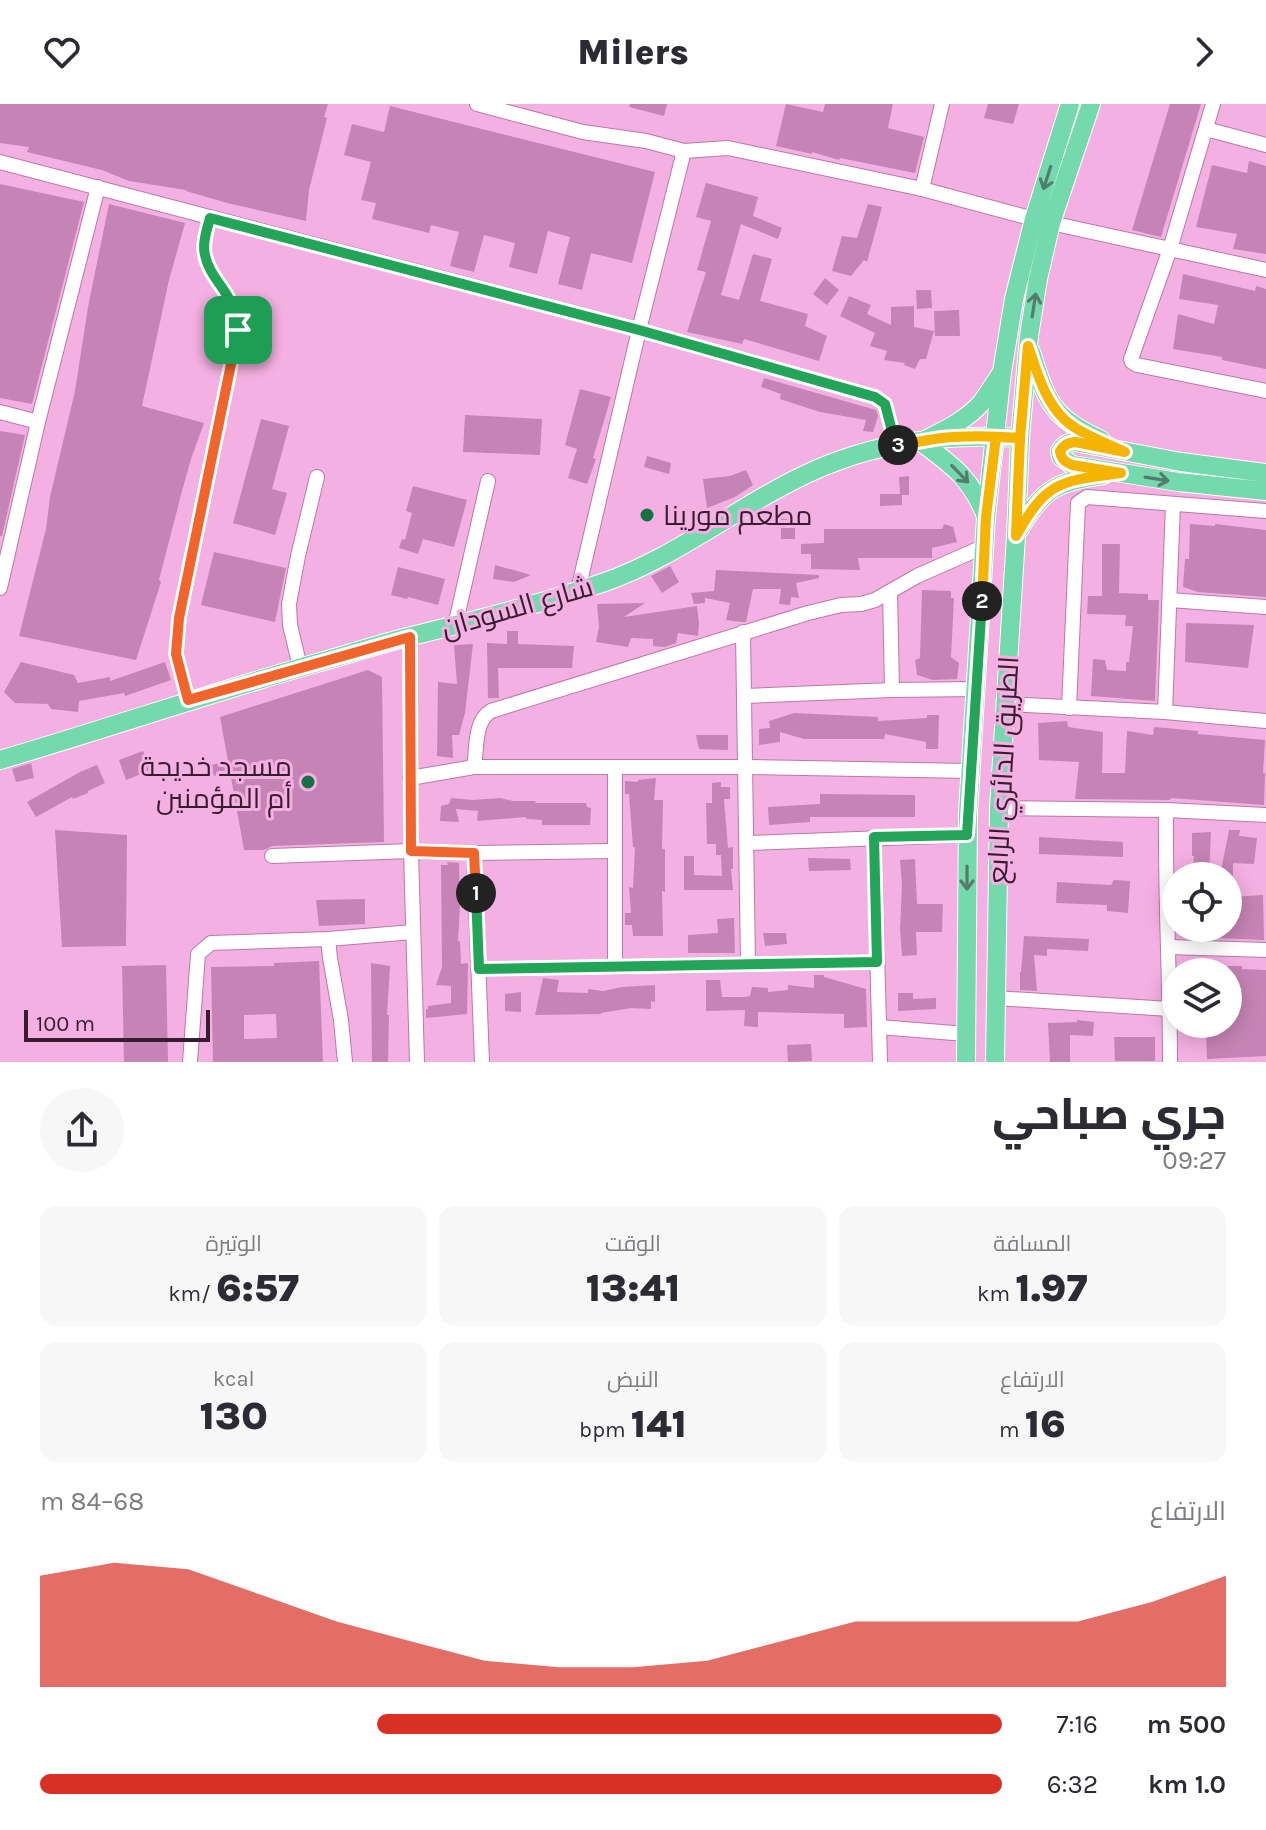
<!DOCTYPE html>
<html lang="ar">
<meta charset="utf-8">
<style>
:root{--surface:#fff;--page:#f7f7f7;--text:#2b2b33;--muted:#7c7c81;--accent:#d93025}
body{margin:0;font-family:Karla,Cairo,sans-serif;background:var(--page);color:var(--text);direction:rtl;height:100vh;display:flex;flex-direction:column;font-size:30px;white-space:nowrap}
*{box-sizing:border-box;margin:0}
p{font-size:26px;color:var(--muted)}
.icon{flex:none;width:44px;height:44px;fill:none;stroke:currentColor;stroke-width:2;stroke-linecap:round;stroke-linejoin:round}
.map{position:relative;height:958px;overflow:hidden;direction:ltr}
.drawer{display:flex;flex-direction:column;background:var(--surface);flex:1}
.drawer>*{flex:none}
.buttons{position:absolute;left:1162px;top:758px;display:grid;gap:16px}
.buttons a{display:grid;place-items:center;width:80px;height:80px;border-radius:50%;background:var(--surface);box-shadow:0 4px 20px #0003;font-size:40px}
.scale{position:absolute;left:24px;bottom:20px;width:186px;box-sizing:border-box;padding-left:8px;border:4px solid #361d30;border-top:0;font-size:22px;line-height:28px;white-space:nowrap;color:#361d30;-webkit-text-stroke:6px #f4b0e2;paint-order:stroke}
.pin{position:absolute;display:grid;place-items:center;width:68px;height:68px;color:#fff;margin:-34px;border-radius:16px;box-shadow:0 4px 12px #0006}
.km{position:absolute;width:40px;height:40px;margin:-20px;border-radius:50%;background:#222;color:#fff;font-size:22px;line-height:40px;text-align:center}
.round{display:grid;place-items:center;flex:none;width:84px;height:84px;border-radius:42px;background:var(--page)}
.head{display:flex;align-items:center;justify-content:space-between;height:136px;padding:0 40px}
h1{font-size:44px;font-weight:800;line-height:60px}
.figures{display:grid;grid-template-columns:repeat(3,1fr);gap:12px;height:136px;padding:8px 40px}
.figures div{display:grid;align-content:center;border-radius:16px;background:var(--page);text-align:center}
.figures b{font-size:40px;font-weight:800}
.figures small{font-size:22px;font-weight:400}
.figures p{font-size:22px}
.chart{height:224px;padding:16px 40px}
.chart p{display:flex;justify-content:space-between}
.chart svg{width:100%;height:144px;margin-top:8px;fill:var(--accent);opacity:.7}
ul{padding:0 40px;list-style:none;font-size:26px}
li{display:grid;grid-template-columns:128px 96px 1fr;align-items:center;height:60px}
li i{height:20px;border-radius:10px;background:var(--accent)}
header{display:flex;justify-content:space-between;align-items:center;height:104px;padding:0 40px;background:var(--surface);font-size:36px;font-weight:800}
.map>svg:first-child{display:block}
</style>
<header><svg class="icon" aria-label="forward" viewBox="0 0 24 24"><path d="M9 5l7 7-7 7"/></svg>Milers<svg class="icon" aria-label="heart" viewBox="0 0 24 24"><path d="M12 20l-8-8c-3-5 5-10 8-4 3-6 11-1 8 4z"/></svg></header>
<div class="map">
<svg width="1266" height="958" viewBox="0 0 1266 958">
<rect width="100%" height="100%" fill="#f4b0e2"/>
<g fill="#c584b5" fill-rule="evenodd">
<polygon points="0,0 328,0 324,13 327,14 309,86 306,117 227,99 186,87 186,86 129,77 102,66 27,48 29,43 0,39"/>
<polygon points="630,0 667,0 664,12 629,3"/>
<polygon points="786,0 823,8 825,0 893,0 888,24 924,33 915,69 840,54 839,56 812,48 812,50 776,42"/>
<polygon points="988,0 1019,0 1013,20 984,14"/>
<polygon points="1170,0 1201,0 1161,133 1132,126"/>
<polygon points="390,2 655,68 632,159 591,149 582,186 558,180 570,133 548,127 537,170 509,163 515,139 484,131 474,168 450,162 459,128 431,121 429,129 372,115 376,99 361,96 371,58 344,51 352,20 384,28"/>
<polygon points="1249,57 1266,62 1266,150 1233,145 1237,130 1196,123 1212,61 1247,69"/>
<polygon points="706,79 758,93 753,112 782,124 778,135 741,120 721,191 739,196 753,150 772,155 760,197 808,210 805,222 827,232 819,257 744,235 742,240 687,228 706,168 697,166 711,117 696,113"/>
<polygon points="0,80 84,98 32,300 0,294"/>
<polygon points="109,100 185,119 169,176 142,302 204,319 191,355 182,387 159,476 161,478 136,556 19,532 46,425 50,393 75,287 88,203"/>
<polygon points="868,100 882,103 867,158 864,156 851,172 832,167 842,132 857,134"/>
<polygon points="1183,170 1255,187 1256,182 1266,185 1266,265 1222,256 1222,253 1173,245 1178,210 1214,220 1218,201 1179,195"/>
<polygon points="825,174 839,186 827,201 813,190"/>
<polygon points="916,186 931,186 932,204 917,205"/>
<polygon points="849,192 871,201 867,210 891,221 891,203 914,202 914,223 934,227 926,255 920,255 915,265 904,261 905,259 884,256 887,247 870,242 875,229 840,212"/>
<polygon points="959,206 960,232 935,232 934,207"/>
<polygon points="764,274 876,306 878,312 873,328 863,327 866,316 820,308 780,295 781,290 761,283"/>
<polygon points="580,285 611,293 593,354 596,355 587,380 568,374 577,345 565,341"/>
<polygon points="465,311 542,315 540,351 463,348"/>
<polygon points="261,315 289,322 272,385 287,389 275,431 233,419"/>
<polygon points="0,327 25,331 2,432 0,432"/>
<polygon points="647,352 671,359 669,370 644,363"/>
<polygon points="746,366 753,381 735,393 707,404 703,375 730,372"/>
<polygon points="909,372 909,391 902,391 902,401 880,402 880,390 900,390 899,373"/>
<polygon points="413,382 467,396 454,443 423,435 418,450 399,444 402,435 405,436 412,409 406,407"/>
<rect x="781" y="415" width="14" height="20"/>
<polygon points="944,420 953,423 957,438 932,444 932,454 858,454 860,466 811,465 811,450 801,450 801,440 824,439 824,425 942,425"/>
<polygon points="1190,420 1215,422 1215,420 1266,426 1266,493 1198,488 1183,483 1185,455 1189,455"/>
<polygon points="1102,440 1120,440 1119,489 1148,490 1148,496 1159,496 1155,597 1091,592 1093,555 1105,556 1107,566 1126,567 1126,558 1129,558 1133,522 1125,522 1126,511 1087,510 1088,492 1102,492"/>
<polygon points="214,448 286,464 275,518 201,501"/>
<polygon points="495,461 531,471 514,478 493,475"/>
<polygon points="670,462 679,478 662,489 651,472"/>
<polygon points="398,463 445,475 438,501 408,493 407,495 391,491"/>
<polygon points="716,466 819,471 819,474 796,479 799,494 791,493 790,501 779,500 781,485 753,485 746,518 741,518 726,516 730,499 705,494 705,499 694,500 691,489 714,487"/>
<polygon points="922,486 951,487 951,494 954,494 951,553 959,559 957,575 933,576 917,571 915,556 920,554"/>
<polygon points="645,499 624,513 697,502 699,519 698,532 678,529 676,539 665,543 653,542 653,535 631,534 628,543 596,538 599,523 597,500"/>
<polygon points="1186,519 1254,521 1248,564 1185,558"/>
<polygon points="507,527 518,527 518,540 574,542 572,564 498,564 499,594 488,594 487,539 507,540"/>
<polygon points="473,540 465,609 459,631 452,631 453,654 437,652 438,578 457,580 454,541"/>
<polygon points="21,558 74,571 78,579 110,573 110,577 165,558 171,576 125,592 124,589 79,597 78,608 51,605 48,600 15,599 4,588"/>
<polygon points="368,566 382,573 384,738 272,742 264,746 244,746 230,668 214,672 211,661 228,657 220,613"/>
<polygon points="794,609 878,613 878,617 927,614 927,611 939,611 938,645 926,645 926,638 885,630 884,635 804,635 780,628 780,638 759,641 759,625 770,624 769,617"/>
<polygon points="1067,617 1068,623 1103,628 1102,669 1125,669 1127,627 1153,631 1154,623 1177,625 1198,627 1198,630 1265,636 1263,669 1265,669 1264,701 1171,694 1170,696 1075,695 1079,658 1039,656 1038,619"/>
<polygon points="696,631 728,631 728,646 699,645"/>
<polygon points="143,647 151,666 126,676 119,656"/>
<polygon points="31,659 34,674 16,678 12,665"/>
<polygon points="97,661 105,679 88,687 88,689 73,695 72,693 36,713 27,698 80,668"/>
<polygon points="656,674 654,696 663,696 662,745 665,745 665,788 662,787 663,832 633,832 632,821 625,821 625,809 631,809 629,783 633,784 635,743 633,743 629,690 625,690 625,677 638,678 638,676"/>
<polygon points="721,678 721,683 730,683 730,695 724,695 728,744 733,743 733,765 731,765 733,786 684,786 684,752 694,752 694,771 722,772 721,751 716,751 716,740 707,740 706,699 712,699 712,679"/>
<polygon points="820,690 915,691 915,713 810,713 810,718 769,721 768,703 820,700"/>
<polygon points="451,694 473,696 500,694 514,697 536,697 535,699 586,699 587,703 591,704 590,721 542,721 542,716 527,715 525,713 477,717 478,707 456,705 459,718 440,717 441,702 449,700"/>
<polygon points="55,726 127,731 126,842 62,843"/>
<polygon points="1229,726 1240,726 1239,732 1257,734 1254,760 1233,759 1233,772 1220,772"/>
<polygon points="1211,728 1209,772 1192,772 1194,752 1192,752 1192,729"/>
<polygon points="1039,733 1123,738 1123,753 1039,750"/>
<polygon points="808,754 850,755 851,766 809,767"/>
<polygon points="915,755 917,800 943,800 942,828 916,828 917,851 902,852 900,825 902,781 900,756"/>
<polygon points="447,758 459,759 460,801 458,837 460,837 461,860 468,859 467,910 426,914 426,905 428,905 428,902 451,899 451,882 436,881 442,863 441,761 448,761"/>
<polygon points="1114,776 1130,777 1128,809 1107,807 1107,801 1056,799 1057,778 1111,781"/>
<polygon points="1263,791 1264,836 1193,833 1194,824 1229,824 1233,793"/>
<polygon points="365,795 365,820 319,822 316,796"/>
<polygon points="734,814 735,849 688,849 688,831 718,829 717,815"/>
<polygon points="763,829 786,829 787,840 765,842"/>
<polygon points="1024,832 1089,835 1088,847 1047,845 1047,852 1034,851 1037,887 1020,886 1020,868 1021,868"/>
<path d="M319,857l4,101h-110l-2,-95 63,-1v-3zM276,910l1,24 -33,1v-24z"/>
<polygon points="371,859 390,862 387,911 389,911 388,958 372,958"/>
<polygon points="166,861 168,958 124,958 122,862"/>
<polygon points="1228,862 1242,862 1242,865 1266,866 1266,952 1207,955 1206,931 1194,932 1194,920 1228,920"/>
<polygon points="814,871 824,871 824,873 866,885 867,923 844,924 844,910 758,908 758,923 744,922 745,906 706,907 706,876 720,876 722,893 745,893 750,892 752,883 768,884 768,888 788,886 788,881 814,884"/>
<polygon points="543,874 559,876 557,888 588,889 588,885 603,887 622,883 655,881 655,898 651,897 651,905 631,904 601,909 601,910 535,911"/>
<polygon points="521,888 521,908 505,907 505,890"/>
<polygon points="898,889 913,889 913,895 936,894 936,905 898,907"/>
<polygon points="1077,916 1094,918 1093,932 1070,931 1070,958 1050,958 1048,919 1077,918"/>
<polygon points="1114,933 1155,933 1155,957 1115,957"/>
<polygon points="811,940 812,957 788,958 787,941"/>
</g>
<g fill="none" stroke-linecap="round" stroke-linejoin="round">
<defs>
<g id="minor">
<polyline points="477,0 583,28 646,37 684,47 728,44 922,85 1034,115"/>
<polyline points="1213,0 1170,145 1131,255 1132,258 1137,261 1266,287"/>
<polyline points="1206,25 1266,41"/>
<polyline points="0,58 639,226 875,293 885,300 896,342"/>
<polyline points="922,85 942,0"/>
<polyline points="1051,119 1266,166"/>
<polyline points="0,308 38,318"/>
<polyline points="0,484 38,318 98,83"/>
<polyline points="578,486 639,226 684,47"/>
<polyline points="890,488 892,586"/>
<polyline points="1170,496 1266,503"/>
<polyline points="455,522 488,377"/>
<polyline points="743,528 748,860"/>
<polyline points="410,533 411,747 417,958"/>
<polyline points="300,563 290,521 289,500 298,452 317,373"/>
<polyline points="745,592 892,586 976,585"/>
<path d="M188,596l-12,-46 3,-36 59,-288c-1,-11 -3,-21 -9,-31 -7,-15 -21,-27 -24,-44 -3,-13 2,-25 5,-37"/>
<polyline points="1006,600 1165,608 1266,617"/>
<polyline points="1069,604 1078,399 1087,393 1266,407"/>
<polyline points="1165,608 1173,400"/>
<path d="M474,663c3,-18 0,-46 17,-56l317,-98 33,-8 20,-1 14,-4 42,-24 68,-30"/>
<polyline points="615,664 615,861"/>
<polyline points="410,674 474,663 746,663 971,667"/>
<polyline points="999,704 1166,706 1266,711"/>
<path d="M1166,706c-1,84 4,168 4,252"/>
<polyline points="874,733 880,958"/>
<polyline points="747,739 967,731"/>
<polyline points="474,749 482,958"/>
<polyline points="272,752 411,747 474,749 614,747"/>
<polyline points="328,835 330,854 341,916 345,958"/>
<polyline points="1169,843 1266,846"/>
<polyline points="479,865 877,858"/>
<polyline points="995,894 1170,905"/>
<polyline points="879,923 966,930"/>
<polyline points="190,958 198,850 211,839 328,835 413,828"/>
</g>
<g id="major">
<path d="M1031,248c16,51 21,65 70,88"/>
<path d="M1266,369l-85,-11 -106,-20c-8,1 -11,3 -15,9l1,6 11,8 106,17 88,9"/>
<path d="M986,412c-16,-39 -33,-50 -65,-74 22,-11 45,-21 61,-40 6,-8 12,-18 18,-27"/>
<path d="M1019,426c23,-41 39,-49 84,-55"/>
<path d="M0,656c105,-31 208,-66 313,-96 33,-9 66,-20 99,-28 65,-16 129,-32 193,-54 46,-16 86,-42 128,-67 32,-20 66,-40 102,-53 58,-22 123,-28 185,-24"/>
<polyline points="966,958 968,709 986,413 1002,268 1014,195 1034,115 1070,0"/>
<polyline points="995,958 999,704 1016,432 1020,334 1029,232 1038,175 1051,119 1091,0"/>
</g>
</defs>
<use href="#minor" stroke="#b979a9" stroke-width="16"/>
<use href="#major" stroke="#fff" stroke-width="20"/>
<use href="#minor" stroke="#fff" stroke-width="14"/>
<use href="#major" stroke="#74d9ac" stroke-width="18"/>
</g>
<defs><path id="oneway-shaft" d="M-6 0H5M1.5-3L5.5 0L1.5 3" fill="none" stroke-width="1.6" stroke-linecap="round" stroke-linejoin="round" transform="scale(2)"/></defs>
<g stroke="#557b6e">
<use href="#oneway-shaft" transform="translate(1047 74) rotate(108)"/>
<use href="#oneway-shaft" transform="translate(1034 201) rotate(-81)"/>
<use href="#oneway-shaft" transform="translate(960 370) rotate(46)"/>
<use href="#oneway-shaft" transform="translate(1157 375) rotate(9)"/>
<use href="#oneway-shaft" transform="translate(967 774) rotate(90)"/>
</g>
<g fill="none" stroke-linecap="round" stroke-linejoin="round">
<defs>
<polyline id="split-1" points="238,226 179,514 176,550 188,596 410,533 411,747 474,749 476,789"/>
<polyline id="split-2" points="476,789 479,865 877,858 874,733 967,731 982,497"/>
<path id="split-3" d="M898,341c15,-2 29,-5 44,-7 26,-3 52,-2 78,0l8,-92c9,25 16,54 36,73 16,15 41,23 61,33l-50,-10c-8,1 -11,3 -15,9 1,8 5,11 12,14l49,8c-60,8 -74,7 -105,63l4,-98 -24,-1 -10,80 -4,84"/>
<path id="split-4" d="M238,226c-2,-11 -4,-21 -9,-31 -7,-14 -21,-27 -24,-44 -3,-12 2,-25 5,-37l429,112 236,67 10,7 11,42 2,-1"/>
</defs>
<use href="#split-1" stroke="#fff" stroke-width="16"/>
<use href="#split-2" stroke="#fff" stroke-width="16"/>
<use href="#split-3" stroke="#fff" stroke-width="16"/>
<use href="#split-4" stroke="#fff" stroke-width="16"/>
<use href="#split-1" stroke="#f0652b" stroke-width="10"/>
<use href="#split-2" stroke="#22a559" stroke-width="10"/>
<use href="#split-3" stroke="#f5b400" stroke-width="10"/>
<use href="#split-4" stroke="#22a559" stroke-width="10"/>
</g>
<g fill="#157044" stroke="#f4b0e2" stroke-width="3">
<circle cx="647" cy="411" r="8"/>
<circle cx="308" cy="678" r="8"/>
</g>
<g text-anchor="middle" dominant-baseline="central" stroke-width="6" stroke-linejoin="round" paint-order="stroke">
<g font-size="28" fill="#361d30" stroke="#f4b0e2" text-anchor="start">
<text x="663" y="411">مطعم مورينا</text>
<text x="292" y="662" text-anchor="end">مسجد خديجة<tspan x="292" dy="32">أم المؤمنين</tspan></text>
</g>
<g font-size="28" fill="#361d30" stroke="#f4b0e2">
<text transform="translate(517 503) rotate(-16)">شارع السودان</text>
<text transform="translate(1003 666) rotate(-87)">الطريق الدائري الرابع</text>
</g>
</g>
</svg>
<div class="buttons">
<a><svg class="icon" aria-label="locate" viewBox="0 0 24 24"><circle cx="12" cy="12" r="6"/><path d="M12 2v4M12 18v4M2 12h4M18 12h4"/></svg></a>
<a><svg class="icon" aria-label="layers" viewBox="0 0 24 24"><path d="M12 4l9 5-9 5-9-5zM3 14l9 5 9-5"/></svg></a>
</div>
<div class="scale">100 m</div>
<div class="pin" style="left:238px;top:226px;background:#1e9e55"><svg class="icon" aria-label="arrive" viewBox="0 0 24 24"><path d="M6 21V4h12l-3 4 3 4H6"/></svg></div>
<b class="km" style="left:476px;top:789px">1</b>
<b class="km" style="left:982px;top:497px">2</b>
<b class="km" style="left:898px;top:341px">3</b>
</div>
<section class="drawer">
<div class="head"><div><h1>جري صباحي</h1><p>09:27</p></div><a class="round"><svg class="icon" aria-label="share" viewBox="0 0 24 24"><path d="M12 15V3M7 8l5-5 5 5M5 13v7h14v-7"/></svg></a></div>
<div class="figures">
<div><p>المسافة</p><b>1.97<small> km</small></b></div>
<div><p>الوقت</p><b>13:41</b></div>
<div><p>الوتيرة</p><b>6:57<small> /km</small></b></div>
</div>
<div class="figures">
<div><p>الارتفاع</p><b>16<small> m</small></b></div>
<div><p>النبض</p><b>141<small> bpm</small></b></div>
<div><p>kcal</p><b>130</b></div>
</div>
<div class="chart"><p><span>الارتفاع</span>68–84 m</p>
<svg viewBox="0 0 160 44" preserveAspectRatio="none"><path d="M0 44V10L10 6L20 8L30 16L40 24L50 30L60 36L70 38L80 38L90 36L100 30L110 24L120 24L130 24L140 24L150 18L160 10V44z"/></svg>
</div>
<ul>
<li><b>500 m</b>7:16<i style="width:65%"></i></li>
<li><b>1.0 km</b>6:32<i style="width:100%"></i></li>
</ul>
</section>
